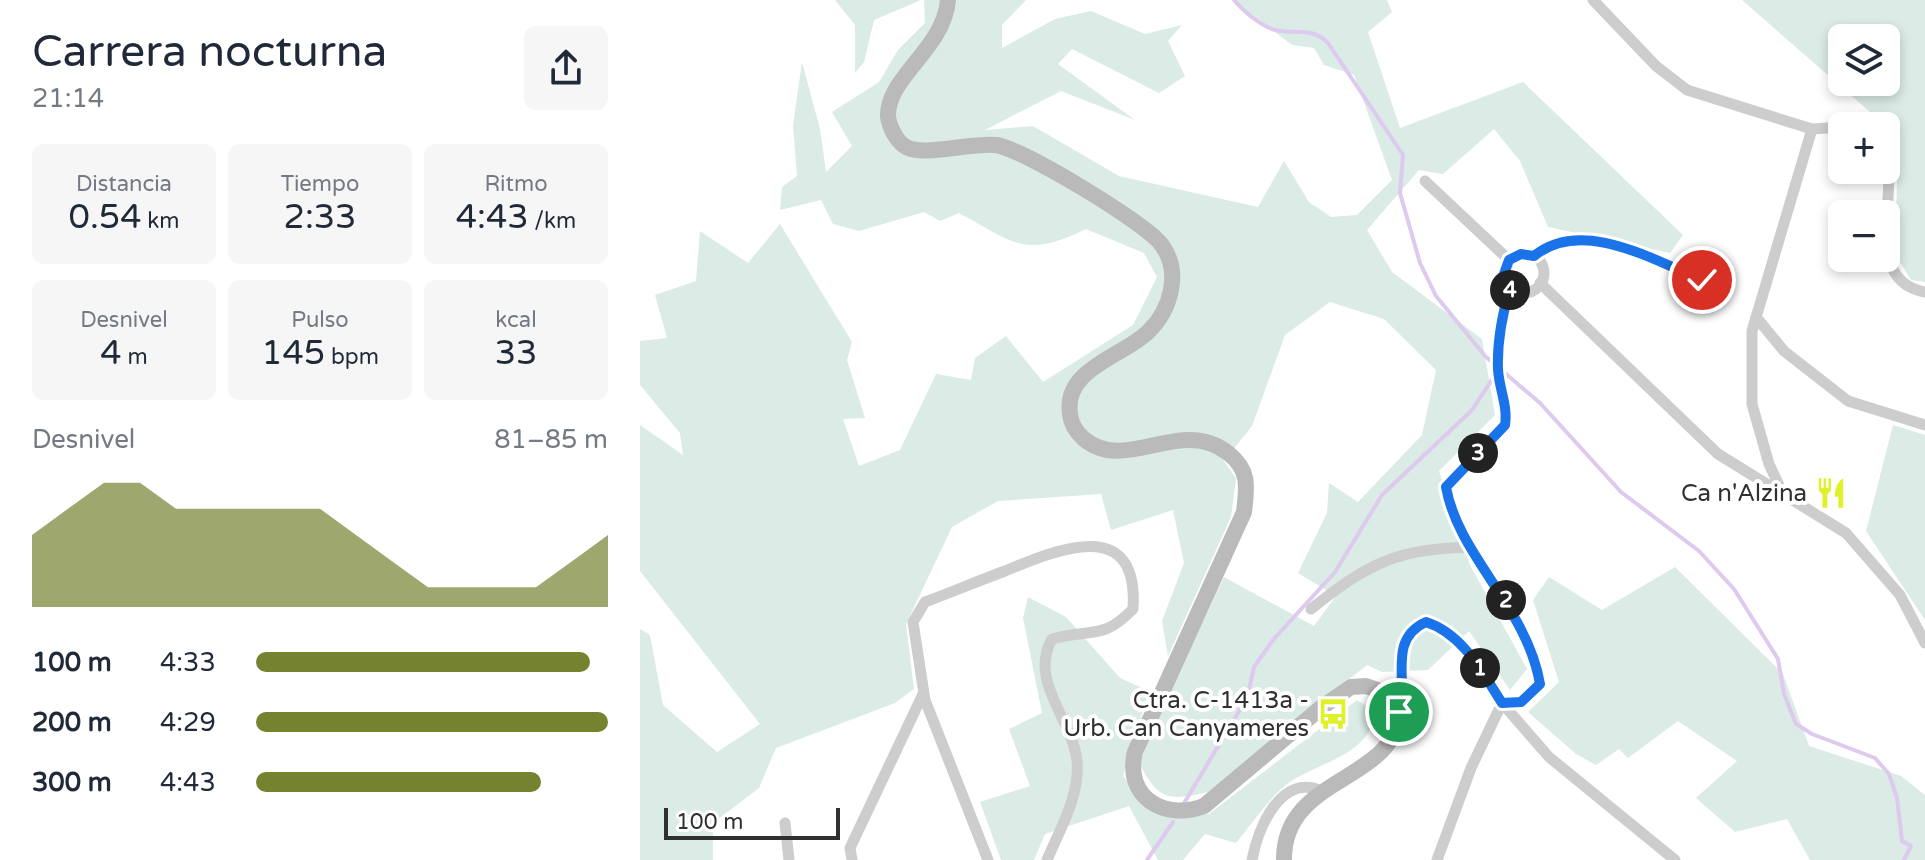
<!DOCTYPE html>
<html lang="es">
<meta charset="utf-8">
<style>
:root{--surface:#fff;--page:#f6f6f7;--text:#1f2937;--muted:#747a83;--accent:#758331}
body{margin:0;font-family:"Varela Round",sans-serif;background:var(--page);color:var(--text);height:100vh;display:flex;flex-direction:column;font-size:30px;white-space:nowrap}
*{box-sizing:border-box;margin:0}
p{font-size:26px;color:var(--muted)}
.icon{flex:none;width:44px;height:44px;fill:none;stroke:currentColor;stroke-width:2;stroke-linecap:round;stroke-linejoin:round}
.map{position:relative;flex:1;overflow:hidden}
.drawer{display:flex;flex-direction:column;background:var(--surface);width:640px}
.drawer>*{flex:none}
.tools{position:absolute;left:1188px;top:24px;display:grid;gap:16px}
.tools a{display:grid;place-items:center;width:72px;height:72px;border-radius:12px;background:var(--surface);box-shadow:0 4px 12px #0003;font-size:40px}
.scale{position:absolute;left:24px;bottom:20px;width:176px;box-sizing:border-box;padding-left:8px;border:4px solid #303030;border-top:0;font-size:22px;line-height:28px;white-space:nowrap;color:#303030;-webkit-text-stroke:6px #fff;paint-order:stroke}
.pin{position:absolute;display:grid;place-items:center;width:68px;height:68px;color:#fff;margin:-34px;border:4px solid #fff;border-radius:50%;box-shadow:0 2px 8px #0007}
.km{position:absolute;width:40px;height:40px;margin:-20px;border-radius:50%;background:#222;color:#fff;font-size:22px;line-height:40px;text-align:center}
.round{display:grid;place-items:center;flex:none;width:84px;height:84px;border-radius:12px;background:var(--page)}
.overview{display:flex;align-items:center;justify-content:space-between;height:136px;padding:0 32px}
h1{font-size:44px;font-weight:600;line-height:60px}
.metrics{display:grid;grid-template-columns:repeat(3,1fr);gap:12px;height:136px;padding:8px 32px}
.metrics div{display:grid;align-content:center;border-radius:12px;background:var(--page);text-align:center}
.metrics b{font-size:34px;font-weight:600}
.metrics small{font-size:22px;font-weight:400}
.metrics p{font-size:22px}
.chart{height:224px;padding:16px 32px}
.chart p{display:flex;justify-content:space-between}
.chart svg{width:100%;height:144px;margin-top:8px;fill:var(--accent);opacity:.7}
ul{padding:0 32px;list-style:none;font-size:26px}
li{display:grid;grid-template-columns:128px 96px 1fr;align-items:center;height:60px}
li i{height:20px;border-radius:10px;background:var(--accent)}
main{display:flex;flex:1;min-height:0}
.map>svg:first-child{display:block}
</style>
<main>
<section class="drawer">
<div class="overview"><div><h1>Carrera nocturna</h1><p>21:14</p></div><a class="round"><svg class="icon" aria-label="share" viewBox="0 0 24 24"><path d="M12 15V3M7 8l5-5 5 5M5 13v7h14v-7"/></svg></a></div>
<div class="metrics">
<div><p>Distancia</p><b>0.54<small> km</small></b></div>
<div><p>Tiempo</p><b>2:33</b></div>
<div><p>Ritmo</p><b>4:43<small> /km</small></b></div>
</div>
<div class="metrics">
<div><p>Desnivel</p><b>4<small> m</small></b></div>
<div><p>Pulso</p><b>145<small> bpm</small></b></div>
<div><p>kcal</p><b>33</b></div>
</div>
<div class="chart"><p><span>Desnivel</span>81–85 m</p>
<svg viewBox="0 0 160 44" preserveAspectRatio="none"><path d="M0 44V22L10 14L20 6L30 6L40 14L50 14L60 14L70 14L80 14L90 22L100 30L110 38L120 38L130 38L140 38L150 30L160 22V44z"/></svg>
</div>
<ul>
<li><b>100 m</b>4:33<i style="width:95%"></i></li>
<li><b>200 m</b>4:29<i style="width:100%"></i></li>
<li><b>300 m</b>4:43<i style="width:81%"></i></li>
</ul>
</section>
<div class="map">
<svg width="1285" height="860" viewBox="0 0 1285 860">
<rect width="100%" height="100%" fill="#fff"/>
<g fill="#dbebe5" fill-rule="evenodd">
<polygon points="195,0 281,0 234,20 224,62 215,73 215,25"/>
<path d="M284,0h102l-24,25v23l53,-29 36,-8 54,23 37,-9 -14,16 17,35 -26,17 -87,-44 -14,15 77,56 -74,-29 -76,39 48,-4 86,50 139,31 26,-46 25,41 22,15 26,-2 35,-35 -38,-105 -30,-10 -10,-17 -22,-3 -59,-45h154l5,12 -24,20 32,96 123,-46 160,153 -13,18 -122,-26 -28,-66 -26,-32 -51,45 -24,-4 -52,60 25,42 90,67 13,76 -56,56 31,94 57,104 -17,21 -41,-59 -41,39 -46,2 -15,-7 -159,127c-38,9 -50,9 -68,-28l11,-33 73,-154 90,49 22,-30 -38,-23 29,-60 2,-30 29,19 64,-67 14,-65 -52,-51 -54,-17 -45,33 -33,91 -28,35 12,17 -5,39 -63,139 -6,-35 22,-58 -11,-53 -62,20 -10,-36 -103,7 -46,26 -46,97 8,65 -19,14 -119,45 -17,40 -46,35v37h-73v-231l10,6 13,70 54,47 43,-28 -120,-153v-146l43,30 -3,-22 -40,-48v-44l27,-3 -12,-43 41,-14 4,-50 48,32 32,-39 72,118 -5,18 18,58 -22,1 16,47 41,-16 36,-76 35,6 4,-22 31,-22 37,46 90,-57 24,-48 -13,-24 -58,-24c-62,30 -71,14 -127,-16l-19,8 -16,-9 -65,19 -26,-7 -12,-24 -41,10 2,-23 15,-11 -4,-51 9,-63 18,67 6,43 26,-26 -20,-34 47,-30 19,-32 27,-27z"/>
<path d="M1102,0h183v282l-14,-2 -16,-26 3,-107 -12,-21zM1202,38h44v44h-44z"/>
<polygon points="1253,425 1285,435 1285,620 1226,531"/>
<polygon points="1035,567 1143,674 1169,746 1261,776 1285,795 1285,860 1170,860 1147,819 1095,832 1056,798 1097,761 1038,721 988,758 979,749 956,765 936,754 888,712 919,682 893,600 909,577 962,610"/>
<path d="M388,597l38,20 54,61 29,13 -26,85 30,31 56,7 148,-114 19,12c-7,48 -66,50 -95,77 -16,15 -30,36 -45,54l-31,-9 -22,26h-25l-29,-54 -84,28 -11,26h-33l-21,-58 50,-16 -21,-57 33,-16 -19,-95z"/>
</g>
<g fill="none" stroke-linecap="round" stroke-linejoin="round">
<g stroke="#dec9ef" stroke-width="4">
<path d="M594,0c9,11 27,26 41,30 21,5 36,-4 53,13l75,112 -3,38 20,70 16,33 49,60 55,47 81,89 78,59 35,38 44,70 6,35 12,30 16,10 63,24 14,16 8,24 5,43 9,5 -7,14"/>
<polyline points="543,805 607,698 614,667 633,640 695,572 742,495 832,410 855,375"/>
<polyline points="507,860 533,822"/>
</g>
<g stroke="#cdcdcd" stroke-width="11">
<polyline points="953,0 1016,66 1047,90 1172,129 1202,127"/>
<path d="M1246,151c13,40 -25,130 39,141"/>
<polyline points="785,181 869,260"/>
<circle cx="884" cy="273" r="20"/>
<path d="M894,256c48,-39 119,4 168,24"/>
<polyline points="900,283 1078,454 1206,533 1260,595 1285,643"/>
<polyline points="1116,317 1144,351 1208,401 1285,425"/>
<polyline points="1143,494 1129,464 1112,404 1112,331 1172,129"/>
<path d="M671,609c59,-47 86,-60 161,-62"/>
<path d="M759,712l3,-8c2,-34 -10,-67 24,-82 37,12 56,50 76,81l19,-1 19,-18c-13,-77 -82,-128 -94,-197l59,-62c3,-20 -6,-36 -7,-56 -1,-28 4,-54 12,-81"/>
<polyline points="145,823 149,860"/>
<polyline points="212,860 210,848 283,694"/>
<path d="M348,860l-63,-160 -12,-78 12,-20c27,-10 53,-21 80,-31 53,-22 134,-56 128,38 -31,32 -42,19 -81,30 -24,42 21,81 25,122 3,35 -17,68 -30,99"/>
<path d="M612,860c6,-32 29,-88 70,-69"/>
<polyline points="797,860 831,768 862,703 909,757 1035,860"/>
</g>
<path stroke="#bababa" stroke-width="16" d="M308,0c-4,49 -61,77 -60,116 1,10 8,25 18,31 18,10 66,-5 90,-2 27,4 148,77 165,99 21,27 10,66 -13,88 -26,25 -85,37 -78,82 1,10 6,18 14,25 42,35 96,-23 144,14 22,17 19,34 16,59l-109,240c-11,45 29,69 69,54l118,-99 29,-20 15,-1 20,7 13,19c-3,71 -116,63 -115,148"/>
</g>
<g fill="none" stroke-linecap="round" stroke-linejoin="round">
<defs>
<path id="route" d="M759,712l3,-8c2,-33 -10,-67 24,-82 37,12 56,50 76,81l19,-1 19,-18c-13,-77 -82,-128 -94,-197l59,-62c3,-20 -6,-36 -7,-56 -1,-28 4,-54 12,-81l-6,-14 5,-14 12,-6 13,2c48,-39 119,4 168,24"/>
</defs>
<use href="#route" stroke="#fff" stroke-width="16"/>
<use href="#route" stroke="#1a73e8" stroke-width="10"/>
</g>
<defs>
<symbol id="restaurant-bare" viewBox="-9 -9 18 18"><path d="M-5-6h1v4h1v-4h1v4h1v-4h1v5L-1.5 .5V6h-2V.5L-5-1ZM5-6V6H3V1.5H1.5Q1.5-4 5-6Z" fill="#def129" stroke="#fff" stroke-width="2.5" paint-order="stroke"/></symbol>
<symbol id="bus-bare" viewBox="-9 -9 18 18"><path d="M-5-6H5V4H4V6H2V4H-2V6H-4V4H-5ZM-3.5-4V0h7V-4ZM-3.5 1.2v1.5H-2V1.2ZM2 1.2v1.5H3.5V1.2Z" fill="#def129" stroke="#fff" stroke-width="2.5" paint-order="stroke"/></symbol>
</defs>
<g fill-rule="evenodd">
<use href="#restaurant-bare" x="1169" y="471" width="44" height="44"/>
<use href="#bus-bare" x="671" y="692" width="44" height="44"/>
</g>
<g text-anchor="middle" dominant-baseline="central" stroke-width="8" stroke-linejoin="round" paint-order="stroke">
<g font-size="24" fill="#303030" stroke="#fff" text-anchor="end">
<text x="1167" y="493">Ca n'Alzina</text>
<text x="669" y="700">Ctra. C-1413a -<tspan x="669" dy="28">Urb. Can Canyameres</tspan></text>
</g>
</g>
</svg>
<div class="tools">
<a><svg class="icon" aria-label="layers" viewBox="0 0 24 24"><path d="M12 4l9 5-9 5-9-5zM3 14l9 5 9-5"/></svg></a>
<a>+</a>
<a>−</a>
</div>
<div class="scale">100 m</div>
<div class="pin" style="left:759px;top:712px;background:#1e9e55"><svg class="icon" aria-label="arrive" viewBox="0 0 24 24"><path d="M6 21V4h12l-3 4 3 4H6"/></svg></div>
<div class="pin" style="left:1062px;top:280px;background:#d93025"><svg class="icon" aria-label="check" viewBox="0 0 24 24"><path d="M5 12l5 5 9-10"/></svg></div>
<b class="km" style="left:840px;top:668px">1</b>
<b class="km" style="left:866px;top:600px">2</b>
<b class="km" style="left:838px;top:453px">3</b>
<b class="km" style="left:870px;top:290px">4</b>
</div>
</main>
